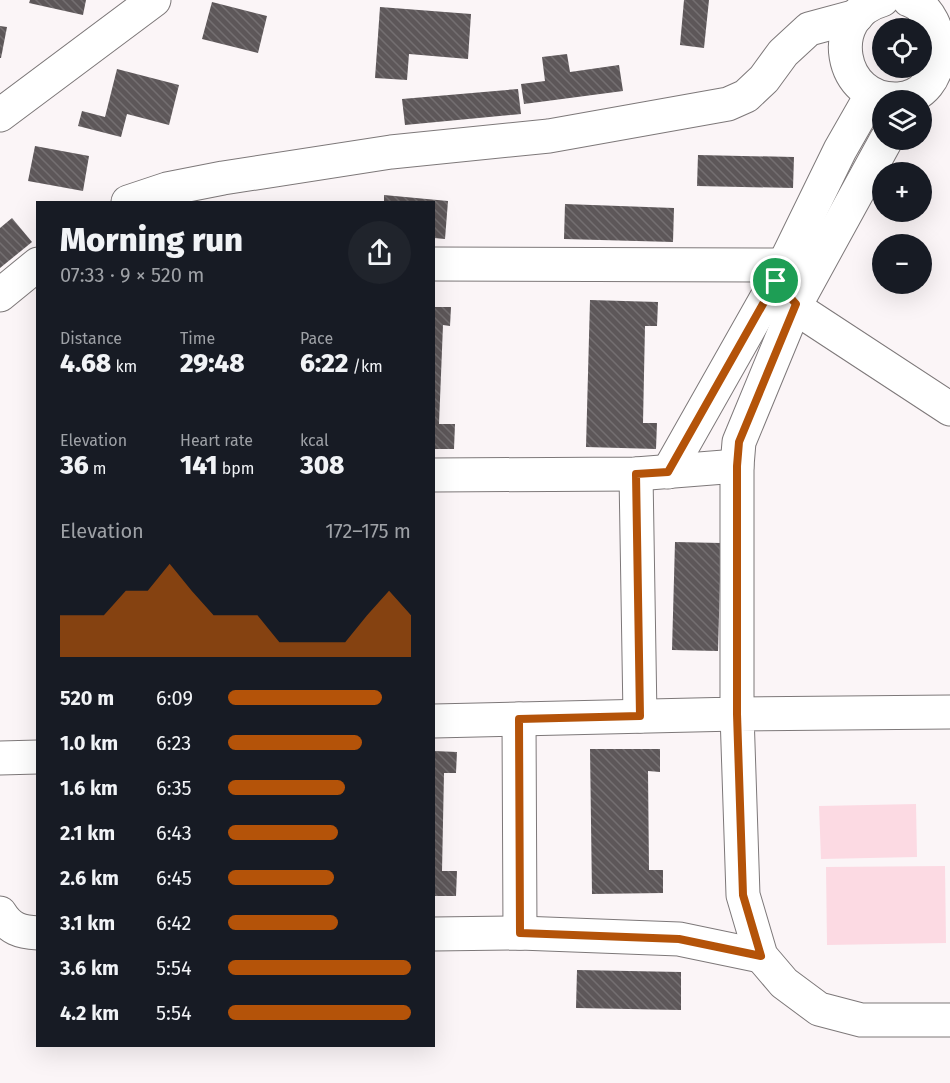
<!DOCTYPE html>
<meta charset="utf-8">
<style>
:root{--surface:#171b24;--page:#20242c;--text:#f1f3f6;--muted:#9ea1a6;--accent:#b45309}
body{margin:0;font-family:"Fira Sans",sans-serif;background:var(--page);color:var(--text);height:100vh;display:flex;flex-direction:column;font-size:22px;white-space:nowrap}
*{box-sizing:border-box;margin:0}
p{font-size:20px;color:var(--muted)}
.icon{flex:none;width:33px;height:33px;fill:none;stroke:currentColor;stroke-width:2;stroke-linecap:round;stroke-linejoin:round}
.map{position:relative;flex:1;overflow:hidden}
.drawer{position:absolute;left:36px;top:201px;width:399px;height:846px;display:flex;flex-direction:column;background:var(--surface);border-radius:0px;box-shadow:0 6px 24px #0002}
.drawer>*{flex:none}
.controls{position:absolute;left:872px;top:18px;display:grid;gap:12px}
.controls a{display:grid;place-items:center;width:60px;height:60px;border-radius:50%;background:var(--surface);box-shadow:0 6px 24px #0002;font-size:30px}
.pin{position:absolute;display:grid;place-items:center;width:51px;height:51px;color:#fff;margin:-26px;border:3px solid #fff;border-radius:50%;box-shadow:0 2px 6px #0007}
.round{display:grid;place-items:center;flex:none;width:63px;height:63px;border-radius:32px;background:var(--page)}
.headline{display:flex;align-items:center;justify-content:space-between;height:102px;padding:0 24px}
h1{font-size:33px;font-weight:800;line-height:45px}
.stats{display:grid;grid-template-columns:repeat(3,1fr);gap:9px;height:102px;padding:6px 24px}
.stats div{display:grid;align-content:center}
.stats b{font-size:26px;font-weight:800}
.stats small{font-size:16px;font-weight:400}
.stats p{font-size:16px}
.chart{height:168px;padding:12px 24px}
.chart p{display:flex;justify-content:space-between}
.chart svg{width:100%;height:108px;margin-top:6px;fill:var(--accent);opacity:.7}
ul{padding:0 24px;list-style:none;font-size:20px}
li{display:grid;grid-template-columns:96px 72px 1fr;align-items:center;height:45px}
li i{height:15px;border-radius:8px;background:var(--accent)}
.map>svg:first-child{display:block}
</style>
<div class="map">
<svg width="950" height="1083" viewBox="0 0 950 1083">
<defs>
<pattern id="building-back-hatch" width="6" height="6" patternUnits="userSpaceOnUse" patternTransform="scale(1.5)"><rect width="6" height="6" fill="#5d5759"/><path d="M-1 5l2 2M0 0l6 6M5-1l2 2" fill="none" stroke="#746f71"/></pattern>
</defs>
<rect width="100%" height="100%" fill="#fbf5f7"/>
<g fill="#fcdae3">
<polygon points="916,804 917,857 821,859 819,806"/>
<polygon points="945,866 946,943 827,945 826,867"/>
</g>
<g fill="url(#building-back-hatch)">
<polygon points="30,0 86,0 83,15 29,3"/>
<polygon points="684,0 709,0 704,48 680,45"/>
<polygon points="212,2 267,16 258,53 202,39"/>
<polygon points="380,7 471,14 468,59 409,54 407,80 375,78"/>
<polygon points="0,26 7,27 1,58 0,58"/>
<polygon points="567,54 570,72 619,65 623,91 524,104 521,84 545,81 542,57"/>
<polygon points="117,69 179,85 169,125 127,114 121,137 78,126 82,111 105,117"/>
<polygon points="518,89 521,114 405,125 402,99"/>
<polygon points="35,146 89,156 83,191 28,181"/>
<polygon points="698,155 794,157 793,188 697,186"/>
<polygon points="384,195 448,201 445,239 434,238 434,202 384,202"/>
<polygon points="565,204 674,208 673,242 564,239"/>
<polygon points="12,218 32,242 0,268 0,228"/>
<polygon points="590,300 658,302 657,326 645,326 643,423 657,423 656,449 586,447"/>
<polygon points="434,307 451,307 450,326 443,325 439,424 455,424 454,449 434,449"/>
<polygon points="675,542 721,543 718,651 672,650"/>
<polygon points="590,749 660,749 660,772 648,771 649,870 663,870 663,893 592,894"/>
<polygon points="434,751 457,752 456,773 444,773 442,871 457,871 456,896 434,896"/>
<polygon points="577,970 681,972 681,1010 576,1008"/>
</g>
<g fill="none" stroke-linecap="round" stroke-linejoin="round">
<defs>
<g id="minor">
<path d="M882,0c-58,16 -43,102 16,99 52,-3 52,-85 11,-99"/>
<polyline points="0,115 154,0"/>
<polyline points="128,202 167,189 223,178 391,152 549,136 728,104 746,96 764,79 783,53 809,29 857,16"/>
<polyline points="434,264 782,265"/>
<polyline points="783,289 805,314 950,409"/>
<polyline points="0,295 38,264"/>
<polyline points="668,472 776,281 840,150 872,94"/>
<polyline points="636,474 640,716"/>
<polyline points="434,475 636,474 737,466"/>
<polyline points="950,712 737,714 743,895 761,956 784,983 819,1009 861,1020 950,1020"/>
<polyline points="519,719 520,933"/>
<polyline points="434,721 737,714 737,466 739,442 796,304 886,140"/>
<polyline points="0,758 38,757"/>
<path d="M0,913c10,16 20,19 38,20"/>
<polyline points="434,934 520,933 679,939 761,956"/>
</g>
</defs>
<use href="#minor" stroke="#7d7879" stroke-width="35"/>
<use href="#minor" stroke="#fff" stroke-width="33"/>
</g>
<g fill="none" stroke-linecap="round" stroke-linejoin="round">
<defs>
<polygon id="route" points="776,281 796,304 739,442 737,466 737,714 743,895 761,956 679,939 520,933 519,719 640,716 636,474 668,472"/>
</defs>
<use href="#route" stroke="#fff" stroke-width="12"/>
<use href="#route" stroke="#b45309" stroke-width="8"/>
</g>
</svg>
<div class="controls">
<a><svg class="icon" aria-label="locate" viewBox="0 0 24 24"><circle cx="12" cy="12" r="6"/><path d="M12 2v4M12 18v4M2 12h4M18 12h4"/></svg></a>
<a><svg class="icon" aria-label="layers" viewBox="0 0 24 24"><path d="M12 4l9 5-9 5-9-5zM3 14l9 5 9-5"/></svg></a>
<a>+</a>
<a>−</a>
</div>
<div class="pin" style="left:776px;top:281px;background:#1e9e55"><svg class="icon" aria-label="arrive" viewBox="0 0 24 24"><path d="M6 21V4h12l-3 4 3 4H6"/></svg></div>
<section class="drawer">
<div class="headline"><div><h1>Morning run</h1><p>07:33 · 9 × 520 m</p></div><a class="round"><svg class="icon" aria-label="share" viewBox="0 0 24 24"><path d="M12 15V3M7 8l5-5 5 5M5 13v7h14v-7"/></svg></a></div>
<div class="stats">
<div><p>Distance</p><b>4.68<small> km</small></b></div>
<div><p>Time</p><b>29:48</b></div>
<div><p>Pace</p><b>6:22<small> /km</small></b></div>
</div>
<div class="stats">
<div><p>Elevation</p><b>36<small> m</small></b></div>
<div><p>Heart rate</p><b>141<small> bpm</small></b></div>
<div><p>kcal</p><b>308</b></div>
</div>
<div class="chart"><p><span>Elevation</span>172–175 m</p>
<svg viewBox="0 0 160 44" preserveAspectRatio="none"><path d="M0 44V27L10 27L20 27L30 17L40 17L50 6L60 17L70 27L80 27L90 27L100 38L110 38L120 38L130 38L140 27L150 17L160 27V44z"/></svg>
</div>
<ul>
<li><b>520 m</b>6:09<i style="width:84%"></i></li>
<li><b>1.0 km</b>6:23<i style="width:73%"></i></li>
<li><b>1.6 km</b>6:35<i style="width:64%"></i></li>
<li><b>2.1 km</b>6:43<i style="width:60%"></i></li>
<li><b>2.6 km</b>6:45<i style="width:58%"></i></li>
<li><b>3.1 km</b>6:42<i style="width:60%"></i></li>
<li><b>3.6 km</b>5:54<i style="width:100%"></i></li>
<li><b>4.2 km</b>5:54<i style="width:100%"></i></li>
</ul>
</section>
</div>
